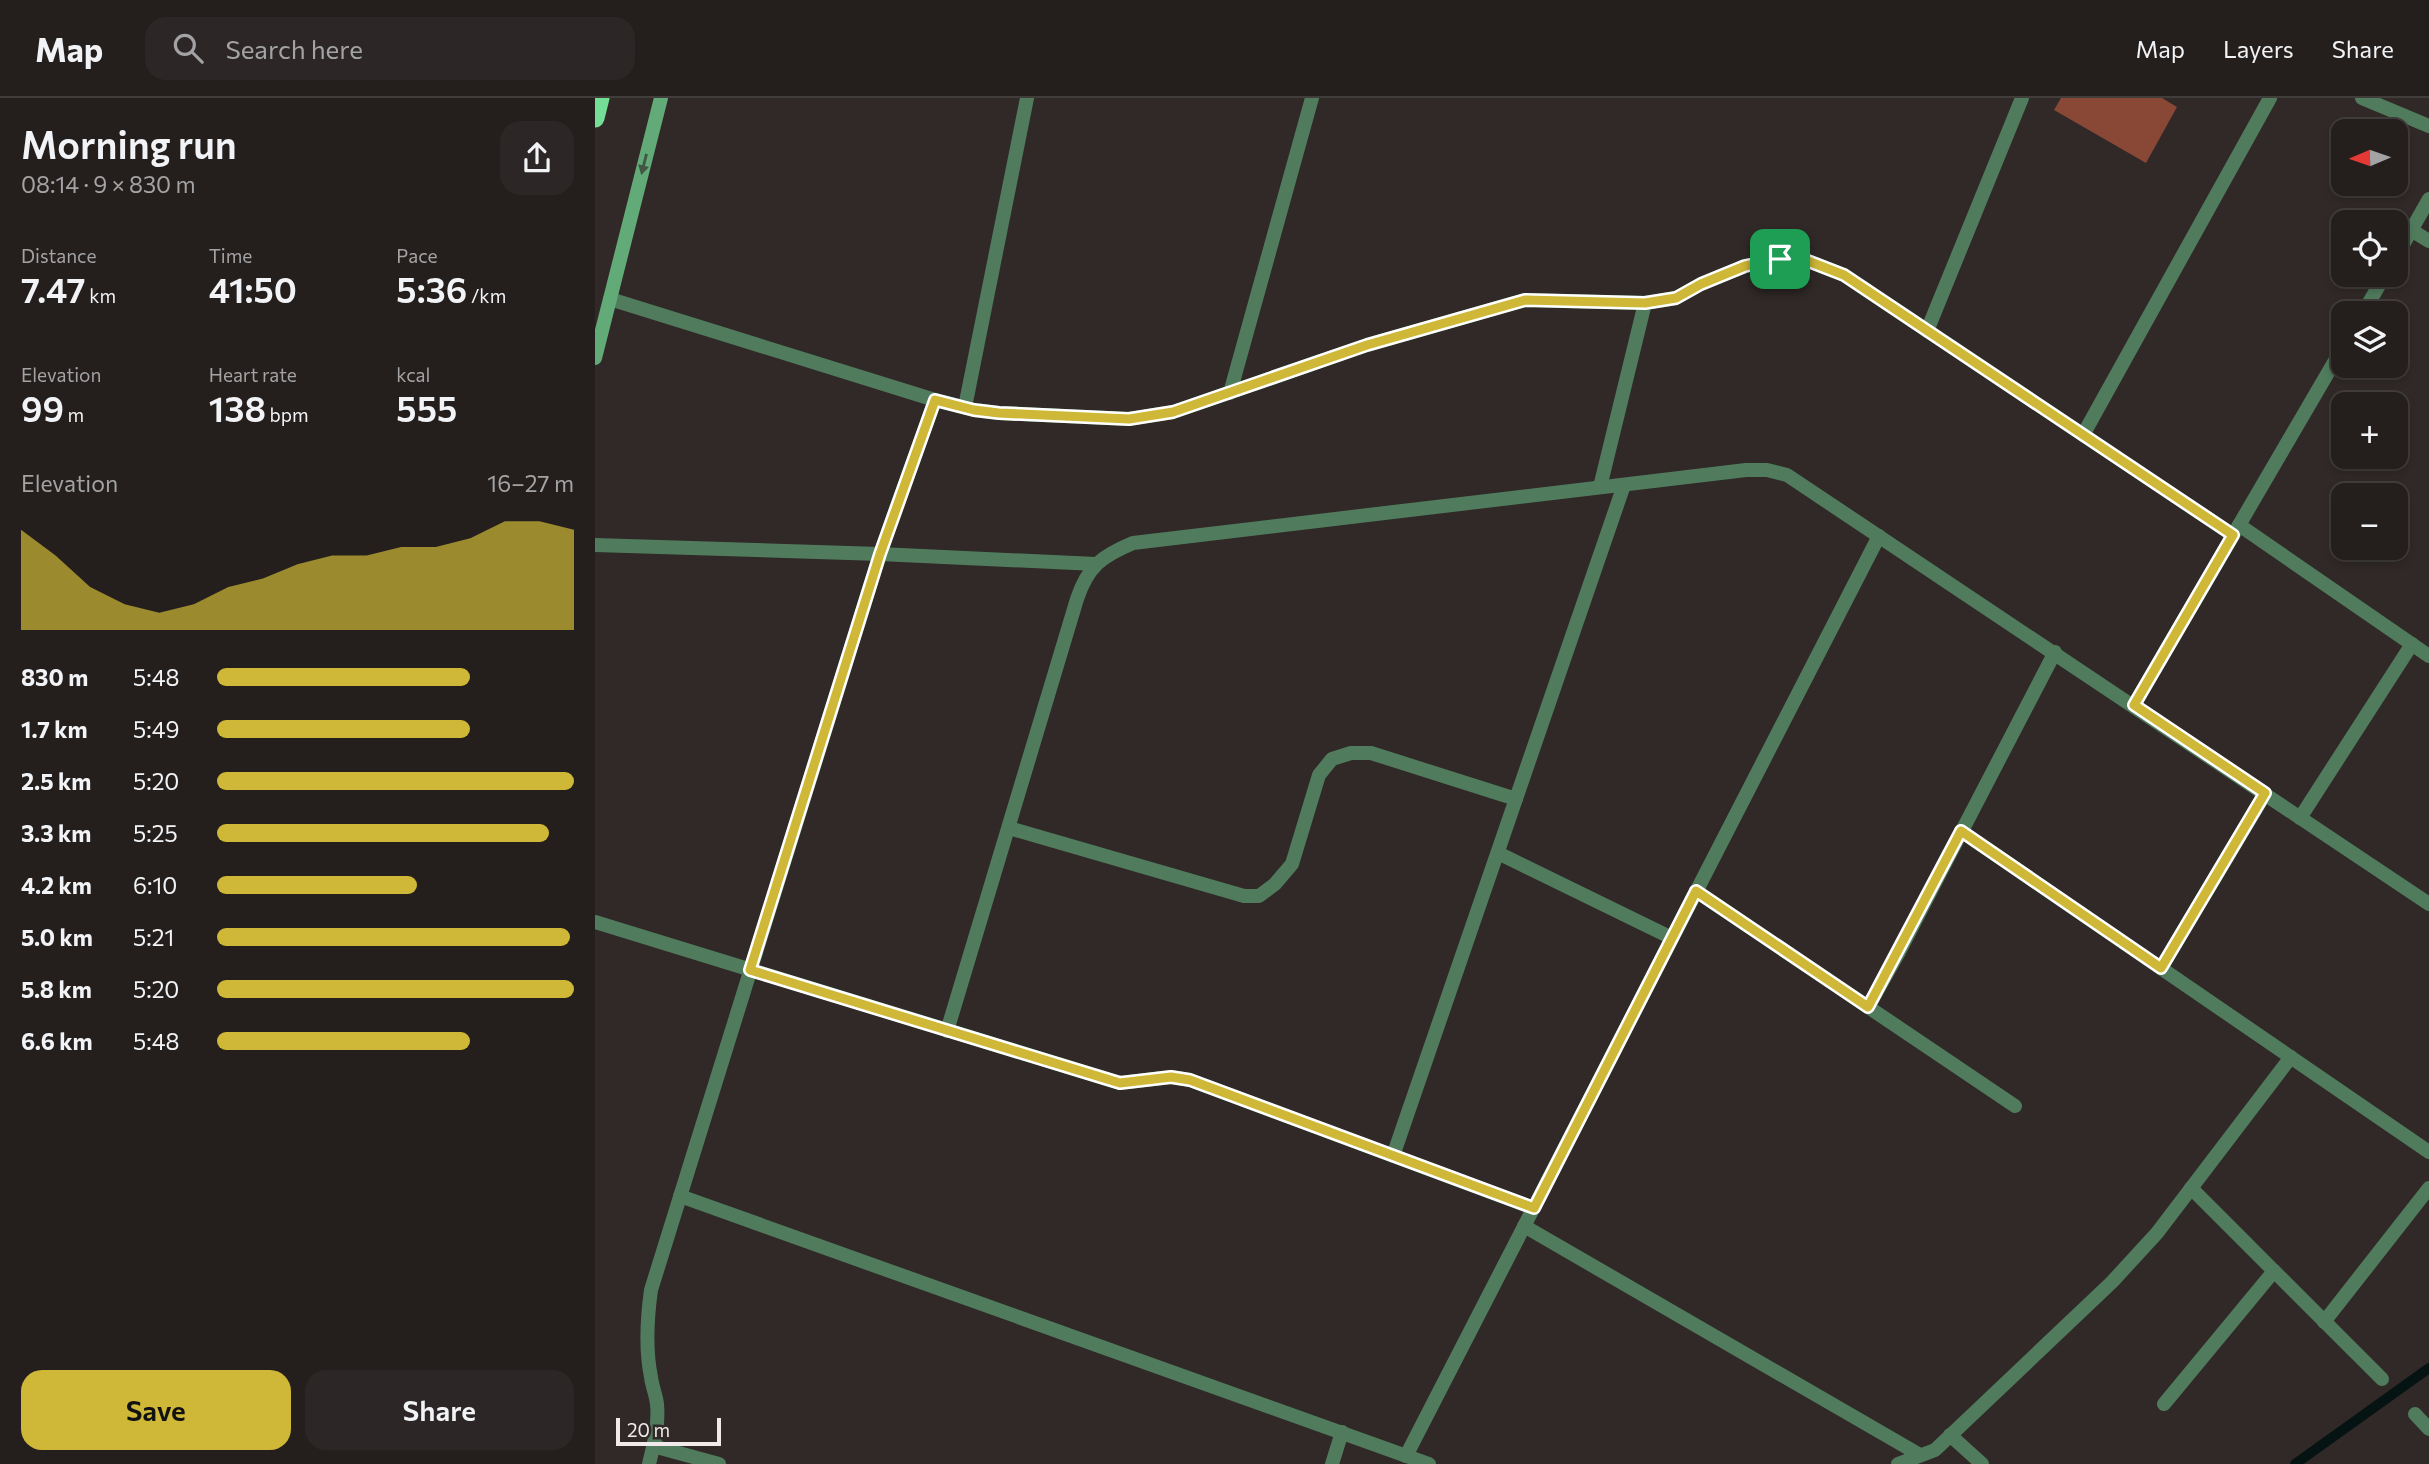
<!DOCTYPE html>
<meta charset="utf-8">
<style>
:root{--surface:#241f1d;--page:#2c2726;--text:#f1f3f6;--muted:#a3a2a4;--line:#413d3b;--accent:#cfb837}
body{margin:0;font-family:Commissioner,sans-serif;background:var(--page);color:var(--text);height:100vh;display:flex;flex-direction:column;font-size:26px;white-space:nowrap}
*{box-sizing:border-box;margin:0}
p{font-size:23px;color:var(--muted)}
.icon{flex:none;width:38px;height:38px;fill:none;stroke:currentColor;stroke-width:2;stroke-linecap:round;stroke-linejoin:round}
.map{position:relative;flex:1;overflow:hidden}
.details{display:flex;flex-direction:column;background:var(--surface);width:595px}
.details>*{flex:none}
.needle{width:46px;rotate:268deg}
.controls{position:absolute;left:1736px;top:21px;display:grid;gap:14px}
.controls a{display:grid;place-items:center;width:77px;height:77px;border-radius:14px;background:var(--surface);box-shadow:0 4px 10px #0003,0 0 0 2px var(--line);font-size:35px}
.scale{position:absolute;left:21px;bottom:18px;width:105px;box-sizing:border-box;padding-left:7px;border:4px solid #f0ebea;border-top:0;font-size:19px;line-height:24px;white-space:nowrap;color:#f0ebea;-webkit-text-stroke:5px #302927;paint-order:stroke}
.pin{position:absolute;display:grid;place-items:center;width:60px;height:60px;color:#fff;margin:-30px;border-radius:14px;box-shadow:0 4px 10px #0006}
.round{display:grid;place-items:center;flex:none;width:74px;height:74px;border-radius:21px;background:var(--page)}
.summary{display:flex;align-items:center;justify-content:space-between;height:119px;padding:0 21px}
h1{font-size:38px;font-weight:600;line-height:52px}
.figures{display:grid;grid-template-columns:repeat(3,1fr);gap:10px;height:119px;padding:7px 21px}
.figures div{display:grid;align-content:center}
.figures b{font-size:35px;font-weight:600}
.figures small{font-size:19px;font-weight:400}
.figures p{font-size:19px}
.chart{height:196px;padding:14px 21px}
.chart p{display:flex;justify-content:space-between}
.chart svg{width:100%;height:126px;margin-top:7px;fill:var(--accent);opacity:.7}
.action{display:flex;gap:14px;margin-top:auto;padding:14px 21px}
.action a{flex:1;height:80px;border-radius:21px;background:var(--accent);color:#111;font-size:28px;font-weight:600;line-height:80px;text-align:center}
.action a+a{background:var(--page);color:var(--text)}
ul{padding:0 21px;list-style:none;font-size:23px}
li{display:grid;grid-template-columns:112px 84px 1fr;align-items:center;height:52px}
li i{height:18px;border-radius:9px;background:var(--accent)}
header{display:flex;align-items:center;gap:42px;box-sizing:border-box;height:98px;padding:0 35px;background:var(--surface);border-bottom:2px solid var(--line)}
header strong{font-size:33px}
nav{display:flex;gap:38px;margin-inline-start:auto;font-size:24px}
.search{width:490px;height:63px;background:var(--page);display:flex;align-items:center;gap:18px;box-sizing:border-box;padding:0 24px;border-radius:21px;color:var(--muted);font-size:26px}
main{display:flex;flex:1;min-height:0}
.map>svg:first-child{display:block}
</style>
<header>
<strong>Map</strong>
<div class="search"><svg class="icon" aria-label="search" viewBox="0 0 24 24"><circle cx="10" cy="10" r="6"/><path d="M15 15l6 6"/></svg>Search here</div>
<nav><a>Map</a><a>Layers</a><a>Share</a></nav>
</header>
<main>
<section class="details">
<div class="summary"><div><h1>Morning run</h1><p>08:14 · 9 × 830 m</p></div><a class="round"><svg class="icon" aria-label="share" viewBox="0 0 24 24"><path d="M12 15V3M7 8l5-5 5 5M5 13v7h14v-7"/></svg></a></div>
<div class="figures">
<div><p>Distance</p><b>7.47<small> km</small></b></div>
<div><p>Time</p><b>41:50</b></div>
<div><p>Pace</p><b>5:36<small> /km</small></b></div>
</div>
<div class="figures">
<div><p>Elevation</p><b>99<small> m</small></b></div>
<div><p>Heart rate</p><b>138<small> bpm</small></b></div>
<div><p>kcal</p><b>555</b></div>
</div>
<div class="chart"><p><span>Elevation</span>16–27 m</p>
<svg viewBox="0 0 160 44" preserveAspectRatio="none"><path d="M0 44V9L10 18L20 29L30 35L40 38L50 35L60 29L70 26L80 21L90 18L100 18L110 15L120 15L130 12L140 6L150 6L160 9V44z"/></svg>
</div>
<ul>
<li><b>830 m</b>5:48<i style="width:71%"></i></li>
<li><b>1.7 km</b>5:49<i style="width:71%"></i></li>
<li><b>2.5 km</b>5:20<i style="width:100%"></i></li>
<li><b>3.3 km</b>5:25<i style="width:93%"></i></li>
<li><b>4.2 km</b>6:10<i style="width:56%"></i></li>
<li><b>5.0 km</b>5:21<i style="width:99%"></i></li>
<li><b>5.8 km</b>5:20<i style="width:100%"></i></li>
<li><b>6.6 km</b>5:48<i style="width:71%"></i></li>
</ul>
<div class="action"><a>Save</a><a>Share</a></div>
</section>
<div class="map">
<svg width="1834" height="1366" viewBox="0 0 1834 1366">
<rect width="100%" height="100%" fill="#302927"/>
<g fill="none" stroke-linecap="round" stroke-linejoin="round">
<polyline stroke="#061313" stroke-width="10" points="1700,1366 1834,1270"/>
</g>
<polygon fill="#894736" points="1466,0 1567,0 1582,9 1551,65 1459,12"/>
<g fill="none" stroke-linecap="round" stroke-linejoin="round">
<g stroke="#507c5d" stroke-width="14">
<polyline points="1767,0 1834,28"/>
<polyline points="1816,132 1834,143"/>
<polyline points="1801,159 1834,101"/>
<polyline points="15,201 340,302 379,312 404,315 534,321 578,314 772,247 930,202 1050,205 1081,200 1106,186 1150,168 1185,161 1213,163 1249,177 1638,437"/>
<polyline points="1768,215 1790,177"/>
<polyline points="1332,233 1427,0"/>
<polyline points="635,295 717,0"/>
<polyline points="370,309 432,0"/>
<polyline points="1488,337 1675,0"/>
<polyline points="1005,389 1050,205"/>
<polyline points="1644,427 1834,558"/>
<polyline points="0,447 285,456 501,466"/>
<polyline points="1539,607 1748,249"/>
<polyline points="1705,720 1817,546"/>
<polyline points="414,730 649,798 664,798 680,786 697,766 724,677 737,661 756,655 776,655 921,701"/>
<polyline points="1366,733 1834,1054"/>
<polyline points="903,755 1077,840"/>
<polyline points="1101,793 1420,1008"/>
<polyline points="0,824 525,985 576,979 595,982 938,1110"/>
<polyline points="1566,870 1670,696"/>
<polyline points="1273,909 1304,854 1460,554"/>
<path d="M352,933l130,-432c11,-33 25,-43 56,-56l613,-73h21l20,5 642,429"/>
<polyline points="798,1058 1029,387"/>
<polyline points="1596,1090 1787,1281"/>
<polyline points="85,1098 834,1366"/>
<polyline points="929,1128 1325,1357"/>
<polyline points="1729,1224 1834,1090"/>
<polyline points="1569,1306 1679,1173"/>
<polyline points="1820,1316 1834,1331"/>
<polyline points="1355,1337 1387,1366"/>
<polyline points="58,1348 124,1366"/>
<polyline points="811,1358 1284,438"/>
<path d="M54,1366c5,-20 10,-39 8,-60 -1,-9 -5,-18 -6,-27 -6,-29 -4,-58 0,-87l229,-736 55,-154"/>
<polyline points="737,1366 747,1334"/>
<polyline points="1303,1366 1340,1352 1517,1184 1562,1135 1696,959"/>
</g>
<polyline stroke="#62aa78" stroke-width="14" points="0,260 66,0"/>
<polyline stroke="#74dd96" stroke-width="19" points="0,20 5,0"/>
</g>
<defs><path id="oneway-solid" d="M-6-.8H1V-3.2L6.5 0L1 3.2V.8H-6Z" transform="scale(1.75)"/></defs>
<use fill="#425643" href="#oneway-solid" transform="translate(49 66) rotate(104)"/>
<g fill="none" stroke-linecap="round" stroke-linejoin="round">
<defs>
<polygon id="route" points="1185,161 1213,163 1249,177 1638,437 1539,607 1670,695 1566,870 1366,733 1273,909 1101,793 939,1110 595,982 576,979 525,985 155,872 285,456 340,302 379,312 404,315 534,321 578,314 772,247 930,202 1050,205 1081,200 1106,186 1150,168"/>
</defs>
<use href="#route" stroke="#fff" stroke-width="14"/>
<use href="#route" stroke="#cfb837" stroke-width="9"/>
</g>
</svg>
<div class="controls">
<a><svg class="needle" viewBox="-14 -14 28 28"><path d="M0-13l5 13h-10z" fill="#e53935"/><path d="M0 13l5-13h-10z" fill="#a3a2a4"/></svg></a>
<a><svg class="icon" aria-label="locate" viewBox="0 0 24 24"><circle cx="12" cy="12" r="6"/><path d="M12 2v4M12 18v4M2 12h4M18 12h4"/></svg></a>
<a><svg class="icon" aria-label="layers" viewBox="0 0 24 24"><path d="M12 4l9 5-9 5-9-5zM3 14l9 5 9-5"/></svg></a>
<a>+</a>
<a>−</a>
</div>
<div class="scale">20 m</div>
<div class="pin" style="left:1185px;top:161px;background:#1e9e55"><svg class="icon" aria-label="arrive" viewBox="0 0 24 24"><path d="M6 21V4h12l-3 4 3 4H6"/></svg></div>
</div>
</main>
